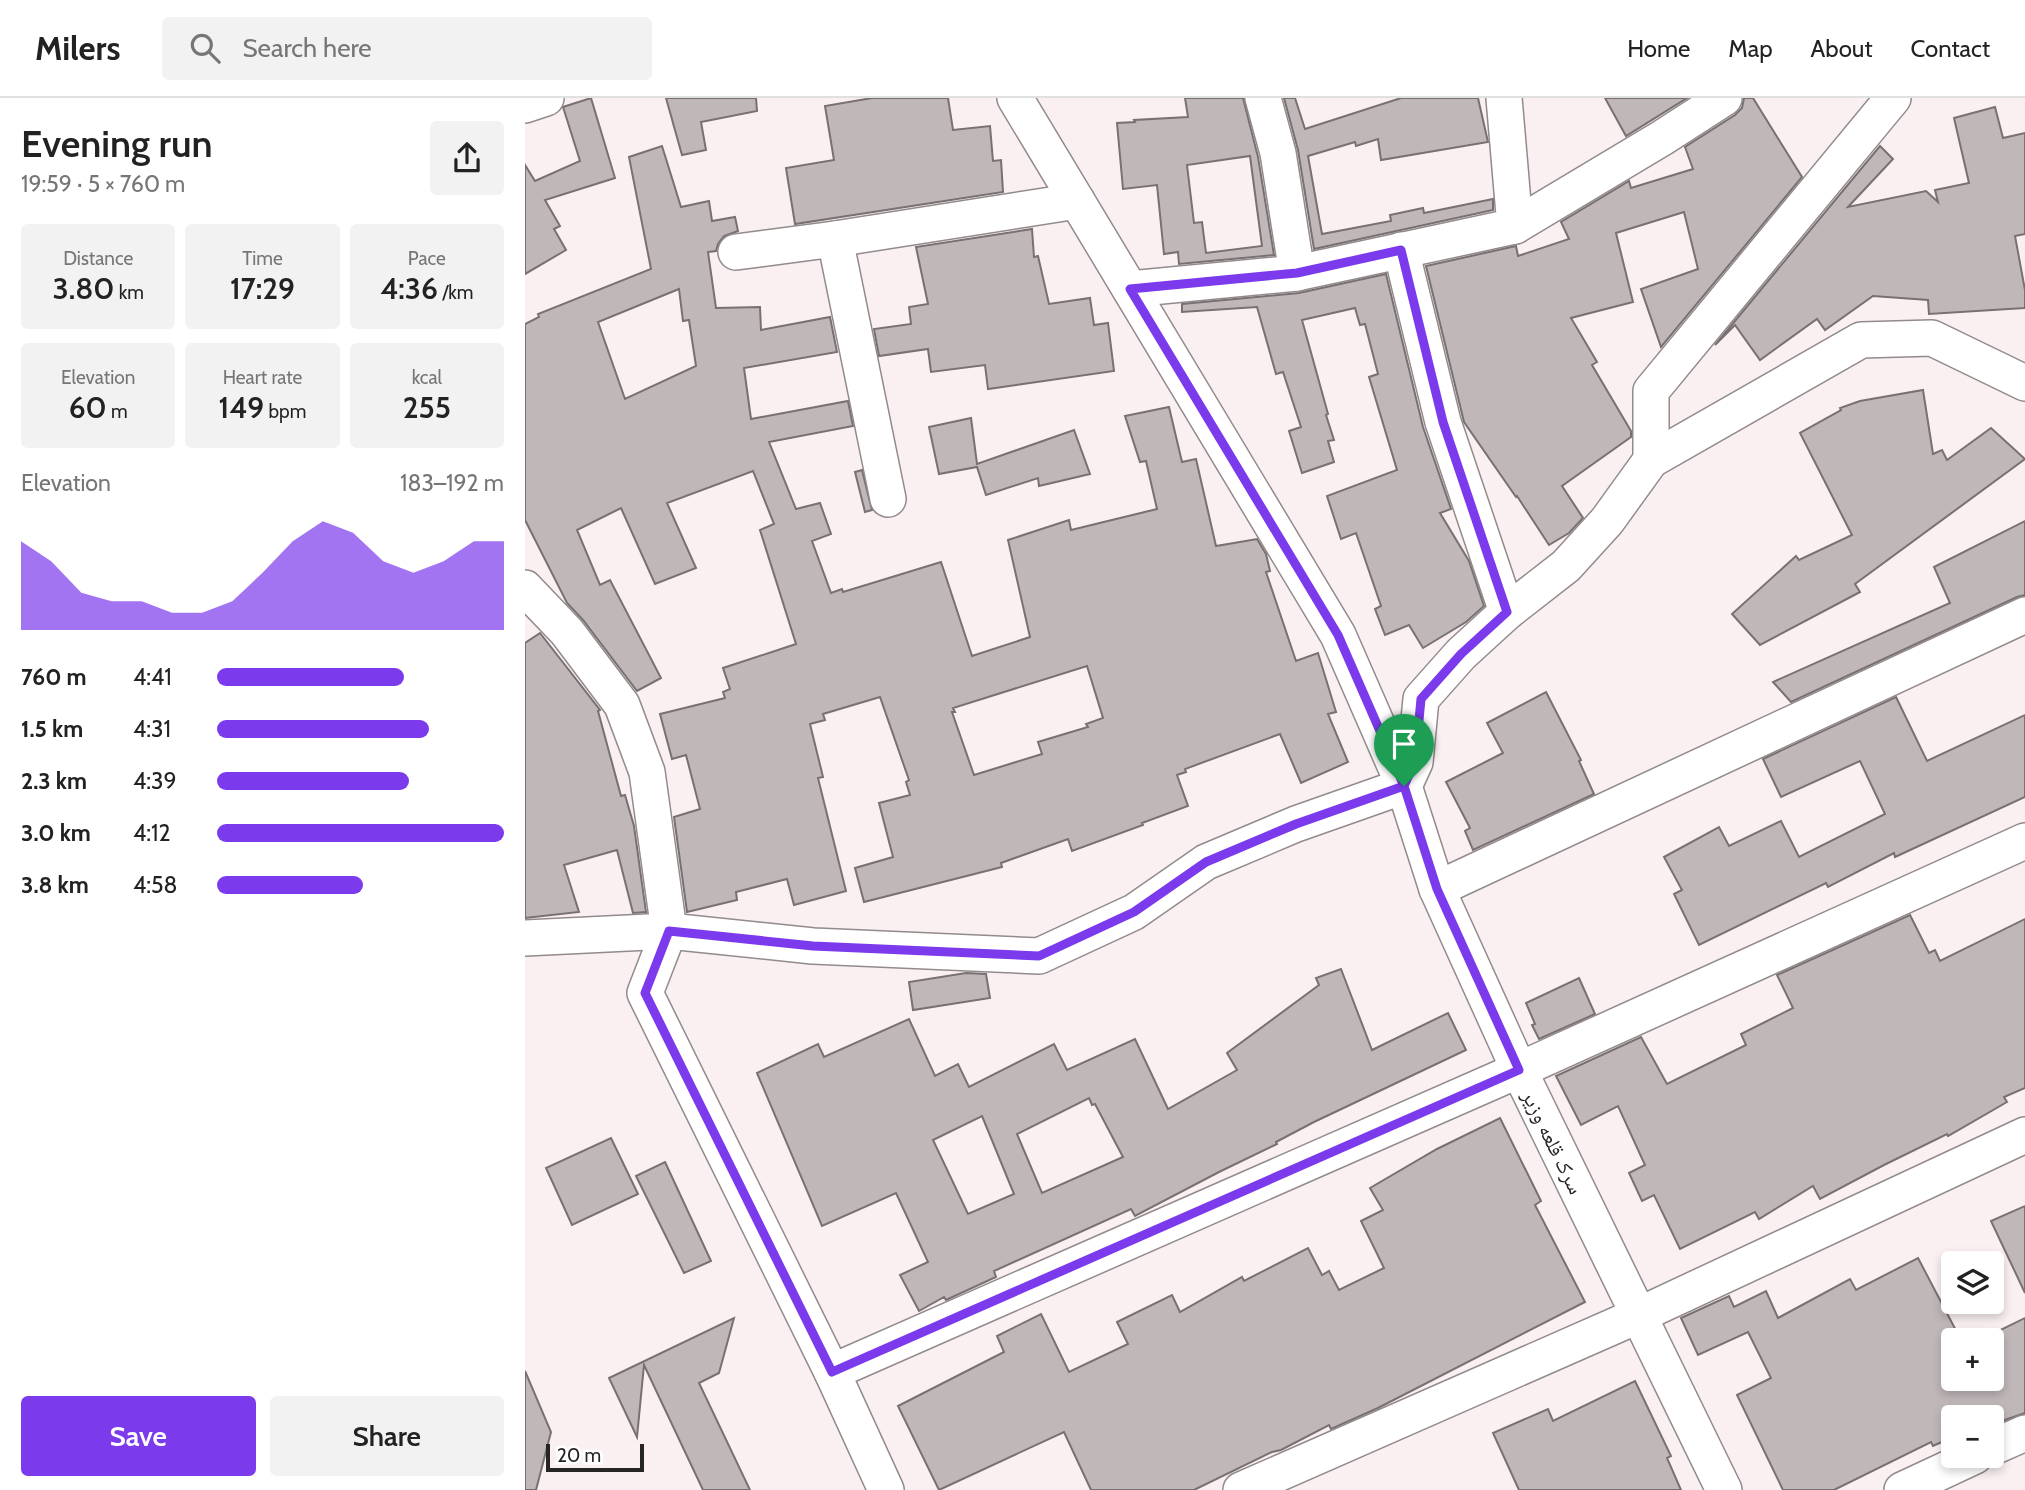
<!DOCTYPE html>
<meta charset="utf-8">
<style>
:root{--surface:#fff;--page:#f2f2f2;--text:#222;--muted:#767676;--line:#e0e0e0;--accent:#7c3aed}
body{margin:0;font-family:Cabin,"Noto Naskh Arabic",sans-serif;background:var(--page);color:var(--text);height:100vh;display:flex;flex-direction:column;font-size:26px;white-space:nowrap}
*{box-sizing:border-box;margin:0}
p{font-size:23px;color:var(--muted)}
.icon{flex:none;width:38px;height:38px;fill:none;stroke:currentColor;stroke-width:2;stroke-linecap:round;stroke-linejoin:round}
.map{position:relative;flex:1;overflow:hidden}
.sheet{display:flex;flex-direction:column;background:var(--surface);width:525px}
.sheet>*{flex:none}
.fabs{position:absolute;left:1416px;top:1153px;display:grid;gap:14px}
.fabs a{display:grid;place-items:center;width:63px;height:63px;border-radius:7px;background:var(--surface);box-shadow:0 4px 10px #0003;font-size:35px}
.scale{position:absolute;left:21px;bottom:18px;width:98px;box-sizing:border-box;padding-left:7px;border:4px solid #272424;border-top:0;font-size:19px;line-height:24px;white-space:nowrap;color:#272424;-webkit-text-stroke:5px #fff;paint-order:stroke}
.pin{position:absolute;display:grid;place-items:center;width:60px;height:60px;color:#fff;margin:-72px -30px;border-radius:50% 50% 50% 0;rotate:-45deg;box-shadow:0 0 7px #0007}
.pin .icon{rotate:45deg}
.round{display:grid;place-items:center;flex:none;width:74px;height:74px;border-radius:7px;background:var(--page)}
.headline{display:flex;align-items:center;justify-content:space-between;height:119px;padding:0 21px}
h1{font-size:38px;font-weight:600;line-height:52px}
.metrics{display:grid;grid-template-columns:repeat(3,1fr);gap:10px;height:119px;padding:7px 21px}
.metrics div{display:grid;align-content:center;border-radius:7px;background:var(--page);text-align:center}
.metrics b{font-size:30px;font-weight:600}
.metrics small{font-size:19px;font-weight:400}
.metrics p{font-size:19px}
.chart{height:196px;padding:14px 21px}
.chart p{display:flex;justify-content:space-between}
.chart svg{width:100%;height:126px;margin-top:7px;fill:var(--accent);opacity:.7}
.action{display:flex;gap:14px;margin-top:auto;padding:14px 21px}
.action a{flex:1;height:80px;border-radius:7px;background:var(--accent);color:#fff;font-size:28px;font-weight:600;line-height:80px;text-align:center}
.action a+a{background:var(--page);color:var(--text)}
ul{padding:0 21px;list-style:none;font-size:23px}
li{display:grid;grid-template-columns:112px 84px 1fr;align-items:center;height:52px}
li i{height:18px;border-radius:9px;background:var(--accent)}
header{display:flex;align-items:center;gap:42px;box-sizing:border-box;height:98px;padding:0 35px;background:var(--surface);border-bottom:2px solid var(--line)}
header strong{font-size:33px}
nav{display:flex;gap:38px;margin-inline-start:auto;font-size:24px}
.search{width:490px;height:63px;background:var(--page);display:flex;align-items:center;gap:18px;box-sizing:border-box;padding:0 24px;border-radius:7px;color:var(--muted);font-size:26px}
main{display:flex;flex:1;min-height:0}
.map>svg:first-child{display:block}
</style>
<header>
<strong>Milers</strong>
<div class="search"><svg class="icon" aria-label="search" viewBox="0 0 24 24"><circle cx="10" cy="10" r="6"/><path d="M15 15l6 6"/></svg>Search here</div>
<nav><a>Home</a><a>Map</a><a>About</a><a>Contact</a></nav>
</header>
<main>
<section class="sheet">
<div class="headline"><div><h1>Evening run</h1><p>19:59 · 5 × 760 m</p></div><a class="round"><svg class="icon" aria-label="share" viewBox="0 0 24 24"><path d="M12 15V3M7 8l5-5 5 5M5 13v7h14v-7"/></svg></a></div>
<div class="metrics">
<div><p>Distance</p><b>3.80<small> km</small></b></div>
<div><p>Time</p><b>17:29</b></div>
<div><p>Pace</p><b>4:36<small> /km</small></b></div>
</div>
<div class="metrics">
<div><p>Elevation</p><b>60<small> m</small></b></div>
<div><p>Heart rate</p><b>149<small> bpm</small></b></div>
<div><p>kcal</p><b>255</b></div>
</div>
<div class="chart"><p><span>Elevation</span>183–192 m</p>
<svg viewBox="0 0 160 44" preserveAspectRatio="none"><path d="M0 44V13L10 20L20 31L30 34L40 34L50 38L60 38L70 34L80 24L90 13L100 6L110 10L120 20L130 24L140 20L150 13L160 13V44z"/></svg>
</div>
<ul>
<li><b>760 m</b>4:41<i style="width:65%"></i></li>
<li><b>1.5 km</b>4:31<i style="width:74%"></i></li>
<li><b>2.3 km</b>4:39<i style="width:67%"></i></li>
<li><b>3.0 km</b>4:12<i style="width:100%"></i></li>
<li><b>3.8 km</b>4:58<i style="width:51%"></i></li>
</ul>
<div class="action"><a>Save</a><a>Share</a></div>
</section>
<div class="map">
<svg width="1500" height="1392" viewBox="0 0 1500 1392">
<rect width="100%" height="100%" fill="#faf0f2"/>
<g fill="#c0b7b9" stroke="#787071" stroke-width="2" fill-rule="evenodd">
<polygon points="66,0 90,80 20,102 35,128 29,131 41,152 0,176 0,67 10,83 55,63 38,9"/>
<polygon points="141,0 231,0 232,13 176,24 181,52 157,57"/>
<polygon points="347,0 423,0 428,32 465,28 468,63 476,62 478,94 270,126 261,70 309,62 300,8"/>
<path d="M660,0h58l15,59 16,98 -95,9 -1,-12 -14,2 -7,-69 -34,4 -6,-66 18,-1 -1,-2 54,-3zM725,58l12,90 -56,7 -4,-31 -8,1 -7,-58z"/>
<polygon points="759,0 770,0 780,31 876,0 953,0 963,44 856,62 853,41 831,48 830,44 783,58 797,136 866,123 865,117 898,110 899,115 968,101 968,112 789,151 773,52"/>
<polygon points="1080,0 1162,0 1101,38"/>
<polygon points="1219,0 1228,0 1277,79 1136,249 1116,191 1173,171 1159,114 1091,135 1108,204 1046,220 1072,264 1067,267 1106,333 1106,339 1037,388 1058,420 1044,435 1024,447 992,398 991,399 939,324 901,168 991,148 993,158 1044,141 1036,124 1104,83 1106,90 1168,71 1160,49 1210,17 1217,10"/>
<polygon points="1470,9 1478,40 1500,35 1500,136 1490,138 1500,192 1500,210 1404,216 1403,202 1348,198 1300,232 1292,221 1235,262 1210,227 1190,247 1355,48 1368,61 1323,109 1401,93 1413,104 1410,92 1444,85 1429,20"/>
<path d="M137,48l19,61 28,-6 3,20 23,-4 3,14 -14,5 -6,8 -2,7 -8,1 8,56 44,-1 1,23 69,-13 7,35 -93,16 7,51 97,-18 5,25 -84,16 27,67 24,-6 11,31 -19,7 19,52 11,-4 1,3 98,-30 31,94 58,-19 -22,-97 61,-20 2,10 86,-21 -11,-48 -6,1 -15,-46 44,-9 13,55 14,-3 20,87 41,-7 9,15 4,17 -4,1 30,89 22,-8 18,59 -8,2 20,48 -47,21 -21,-49 -95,35 1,3 -9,3 11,31 -46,17 1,2 -71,26 -4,-12 -67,24 1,4 -138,35 -9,-34 38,-11 -14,-54 31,-8 -4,-13 3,-2 -29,-83 -57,17 2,6 -15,4 13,53 -5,1 28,113 -52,14 -7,-26 -51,13 1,8 -50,12 -13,-95 26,-8 -14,-54 -14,4 -12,-45 65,-16 -2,-6 7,-3 -7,-21 73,-24 -36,-114 14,-6 -21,-53 -86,32 29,65 -41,16 -34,-76 -44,22 23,55 10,-5 51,98 -24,13 -54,-71 -16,-17 -42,-83v-196l14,-7 -1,-3 113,-45 -22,-112zM154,191l4,32 6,-1 7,46 -71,33 -27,-77zM562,568l16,52 -17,6 2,3 -50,15 4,12 -68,21 -22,-63h3l-2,-4z"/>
<polygon points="507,131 509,159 513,158 524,206 565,200 569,227 583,225 589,273 463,291 460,267 406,274 403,251 354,258 349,231 386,226 384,209 403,206 391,149"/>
<polygon points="861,176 898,329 926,411 915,415 944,463 959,508 941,524 898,550 884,527 860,537 850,511 856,508 831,435 816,441 802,398 872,372 844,279 853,276 840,226 835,227 830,210 777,222 803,316 801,317 809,342 803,343 809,364 777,375 764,333 776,329 758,274 751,276 732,209 657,214 657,206 774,195"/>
<polygon points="1398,292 1408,356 1417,352 1422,362 1466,330 1500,361 1330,486 1335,494 1235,547 1207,516 1271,458 1274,462 1327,437 1275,335 1316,312 1315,310 1335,303"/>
<polygon points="446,320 452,366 549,332 565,376 514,388 513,380 461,397 452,369 414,376 404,329"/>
<polygon points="337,372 347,412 340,414 330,374"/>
<polygon points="1500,423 1500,497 1492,499 1266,604 1248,584 1425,505 1409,469"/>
<polygon points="15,535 75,612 73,613 96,698 100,697 109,728 121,814 108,815 92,752 39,767 54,814 0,820 0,545"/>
<polygon points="1021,594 1056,662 1054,663 1069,696 948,752 940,733 945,730 921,684 978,655 962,625"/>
<polygon points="1371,599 1402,663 1500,617 1500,699 1370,759 1369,755 1303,789 1301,785 1174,847 1149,796 1157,792 1139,759 1194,729 1204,748 1256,723 1274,759 1360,716 1335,663 1256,699 1238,661"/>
<polygon points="1385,817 1404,855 1410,852 1415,863 1500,821 1500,990 1479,999 1482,1004 1423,1038 1422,1036 1359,1067 1295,1101 1288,1088 1234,1121 1230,1114 1155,1151 1129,1097 1117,1103 1104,1075 1120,1067 1093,1008 1056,1027 1031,978 1116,939 1142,986 1221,947 1216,936 1268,910 1252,877"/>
<path d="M816,871l31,81 76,-37 18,37 -152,72 -38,20 1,2 -58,28 -84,44 -4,-7 -137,62 2,6 -50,23 -2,-3 -25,14 -19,-36 28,-13 -32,-69 -74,33 -65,-153 61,-29 6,13 85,-38 26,57 23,-12 11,23 85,-43 13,26 68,-31 33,70 69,-39 -10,-17 92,-68 -3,-7zM564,1000l3,7 3,-1 28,53 -81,36 -25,-59zM457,1018l32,78 -46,20 -35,-74z"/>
<polygon points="441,875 461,876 465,900 388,912 384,884"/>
<polygon points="1054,880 1070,916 1014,941 1007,927 1010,926 1001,905"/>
<polygon points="975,1020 1016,1103 1010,1107 1060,1204 853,1310 806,1331 804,1327 756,1352 747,1354 669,1392 566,1392 539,1334 414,1392 373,1308 479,1254 472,1238 516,1216 544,1274 603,1246 592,1224 647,1197 655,1214 717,1179 719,1183 783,1150 797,1177 804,1173 814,1192 859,1170 836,1123 858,1112 845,1090 912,1051"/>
<polygon points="86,1040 113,1096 47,1127 21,1070"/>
<polygon points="140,1064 186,1163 159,1175 111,1078"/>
<polygon points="1500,1108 1500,1195 1466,1123"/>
<polygon points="1393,1160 1436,1242 1428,1242 1428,1281 1466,1281 1466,1242 1455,1242 1500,1220 1500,1315 1477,1323 1474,1318 1466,1321 1466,1320 1428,1320 1428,1339 1408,1348 1406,1344 1309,1392 1258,1392 1212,1297 1246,1280 1223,1234 1173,1257 1156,1220 1204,1198 1209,1209 1241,1193 1253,1220 1325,1181 1331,1192"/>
<polygon points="209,1220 194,1275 174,1285 225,1392 178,1392 119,1267 112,1339 84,1280"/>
<polygon points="0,1273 26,1334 11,1392 0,1392"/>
<polygon points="1110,1283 1146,1358 1142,1360 1156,1392 994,1392 968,1335 1023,1311 1028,1323"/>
</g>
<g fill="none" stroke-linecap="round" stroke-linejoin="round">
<defs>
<g id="street">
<polyline points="490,0 813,537 879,688 912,791 994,972 1199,1392"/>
<polyline points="738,0 753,55 772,175"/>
<polyline points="979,0 990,128"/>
<polyline points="0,7 21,0"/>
<polyline points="310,141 363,401"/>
<polyline points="876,152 918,324 982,514"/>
<polyline points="211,154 310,141 552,103"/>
<polyline points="605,191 772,175 990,128 1137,40 1199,0"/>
<polyline points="1126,362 1126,293 1368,0"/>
<polyline points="0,490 42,534 97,607 122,674 144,833 120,895 307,1274 361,1392"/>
<polyline points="912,791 1500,517"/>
<polyline points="0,840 144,833 288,848 514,858 609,814 681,764 771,726 879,688 890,664 896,601 936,556 982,514 1041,468 1082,423 1126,362 1336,242 1407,240 1500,285"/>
<polyline points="307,1274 994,972 1500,743"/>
<polyline points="1466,1350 1500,1335"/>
<polyline points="716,1392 1112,1218 1500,1037"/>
<polyline points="1377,1392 1450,1358"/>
</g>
</defs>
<use href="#street" stroke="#928a8b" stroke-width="38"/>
<use href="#street" stroke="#fff" stroke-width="35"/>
</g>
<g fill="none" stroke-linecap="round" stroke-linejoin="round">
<defs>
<polyline id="route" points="879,688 813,537 605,191 772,175 876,152 918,324 982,514 936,556 896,601 890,664 879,688 771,726 681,764 609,814 514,858 288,848 144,833 120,895 307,1274 994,972 912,791 879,688"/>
</defs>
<use href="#route" stroke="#fff" stroke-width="14"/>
<use href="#route" stroke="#7c3aed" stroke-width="9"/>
</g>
<g text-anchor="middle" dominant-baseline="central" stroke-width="6" stroke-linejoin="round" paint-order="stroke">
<g font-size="21" fill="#272424" stroke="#fff">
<text transform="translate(1028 1044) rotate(64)">سرک قلعه وزیر</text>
</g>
</g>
</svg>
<div class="fabs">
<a><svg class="icon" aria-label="layers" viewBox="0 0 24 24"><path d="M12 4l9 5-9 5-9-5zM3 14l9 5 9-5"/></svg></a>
<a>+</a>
<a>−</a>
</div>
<div class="scale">20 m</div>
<div class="pin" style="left:879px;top:688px;background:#1e9e55"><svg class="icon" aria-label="arrive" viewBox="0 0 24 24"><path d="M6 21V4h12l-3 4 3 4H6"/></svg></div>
</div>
</main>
